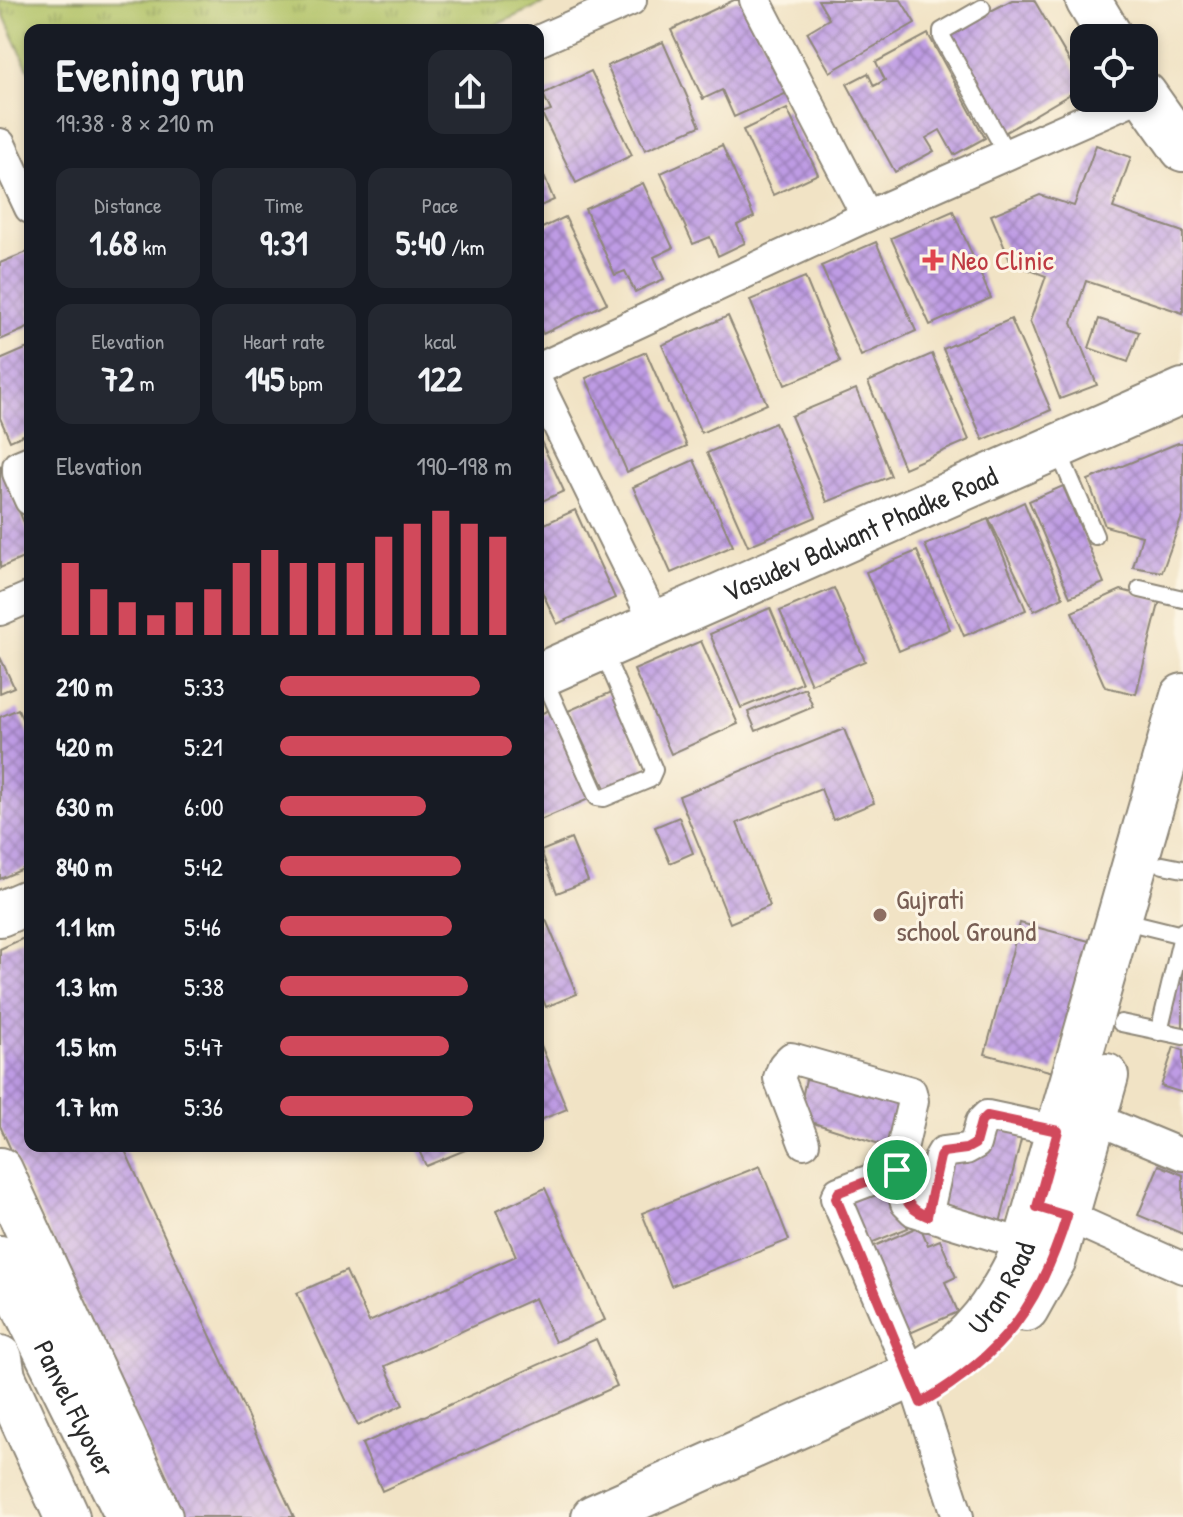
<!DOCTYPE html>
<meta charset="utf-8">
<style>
:root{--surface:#171b24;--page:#242831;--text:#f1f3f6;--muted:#9ea1a6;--accent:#d1495b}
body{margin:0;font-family:"Patrick Hand",sans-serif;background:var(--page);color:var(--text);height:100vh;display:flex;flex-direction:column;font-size:30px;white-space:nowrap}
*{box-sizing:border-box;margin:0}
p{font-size:26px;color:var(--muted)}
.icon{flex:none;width:44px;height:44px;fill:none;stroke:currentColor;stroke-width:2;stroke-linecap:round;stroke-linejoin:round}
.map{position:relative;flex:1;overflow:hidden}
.side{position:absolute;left:24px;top:24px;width:520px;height:1128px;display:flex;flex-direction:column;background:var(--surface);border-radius:16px;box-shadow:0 4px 12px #0003}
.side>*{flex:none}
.fabs{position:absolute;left:1070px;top:24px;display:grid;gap:16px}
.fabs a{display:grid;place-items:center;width:88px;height:88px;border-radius:16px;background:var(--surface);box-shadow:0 4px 12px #0003;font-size:40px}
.pin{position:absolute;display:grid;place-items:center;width:68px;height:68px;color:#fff;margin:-34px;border:4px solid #fff;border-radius:50%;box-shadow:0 2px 8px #0007}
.round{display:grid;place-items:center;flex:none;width:84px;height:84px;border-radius:16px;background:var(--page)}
.summary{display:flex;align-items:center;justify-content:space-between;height:136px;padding:0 32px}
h1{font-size:44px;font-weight:800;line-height:60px}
.stats{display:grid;grid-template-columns:repeat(3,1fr);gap:12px;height:136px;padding:8px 32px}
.stats div{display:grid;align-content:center;border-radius:16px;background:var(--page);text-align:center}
.stats b{font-size:34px;font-weight:800}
.stats small{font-size:22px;font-weight:400}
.stats p{font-size:22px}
.chart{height:224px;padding:16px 32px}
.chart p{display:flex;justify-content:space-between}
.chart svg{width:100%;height:144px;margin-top:8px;stroke:var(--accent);stroke-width:6}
ul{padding:0 32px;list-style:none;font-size:26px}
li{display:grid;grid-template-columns:128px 96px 1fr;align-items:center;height:60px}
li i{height:20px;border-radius:10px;background:var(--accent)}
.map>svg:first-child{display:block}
</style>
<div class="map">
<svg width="1183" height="1517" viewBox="0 0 1183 1517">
<defs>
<pattern id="park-tufts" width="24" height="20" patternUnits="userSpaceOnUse" patternTransform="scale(2)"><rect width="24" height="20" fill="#b1c266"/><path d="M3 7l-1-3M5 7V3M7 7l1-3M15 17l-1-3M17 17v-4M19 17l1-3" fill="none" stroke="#909e54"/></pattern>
<pattern id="building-cross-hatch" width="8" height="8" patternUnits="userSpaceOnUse" patternTransform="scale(2)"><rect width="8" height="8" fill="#be9be4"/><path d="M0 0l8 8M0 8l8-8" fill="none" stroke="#9b7fb9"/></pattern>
</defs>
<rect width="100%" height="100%" fill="#fcf5e5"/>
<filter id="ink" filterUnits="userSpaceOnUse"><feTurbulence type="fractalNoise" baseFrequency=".0125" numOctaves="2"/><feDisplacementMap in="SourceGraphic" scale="16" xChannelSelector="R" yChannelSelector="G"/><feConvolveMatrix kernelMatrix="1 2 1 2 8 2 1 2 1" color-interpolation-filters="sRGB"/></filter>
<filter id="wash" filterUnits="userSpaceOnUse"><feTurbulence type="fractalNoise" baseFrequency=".006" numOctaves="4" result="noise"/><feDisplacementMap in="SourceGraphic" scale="32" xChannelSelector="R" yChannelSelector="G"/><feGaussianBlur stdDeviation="1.8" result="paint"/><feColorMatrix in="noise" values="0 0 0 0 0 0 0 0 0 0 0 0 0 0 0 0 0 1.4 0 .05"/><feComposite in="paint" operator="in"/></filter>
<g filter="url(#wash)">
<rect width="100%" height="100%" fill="#f1e3c5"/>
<polygon fill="url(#park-tufts)" stroke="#6e7648" stroke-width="2" points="0,0 550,0 485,30 30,30 30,73 0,7"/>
<g id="blocks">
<g fill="url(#building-cross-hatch)">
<polygon points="734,0 744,0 787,93 734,117 722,90 703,99 671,30"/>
<polygon points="818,0 901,0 915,23 830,72 807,32 829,19"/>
<polygon points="1012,0 1034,0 1084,86 1004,133 946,34"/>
<polygon points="928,34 985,138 954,155 940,130 926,138 934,151 895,172 847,84 868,73 874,86 885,80 876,62"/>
<polygon points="663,42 700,126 645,150 607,66"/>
<polygon points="591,71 632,155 576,183 542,114 551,111 543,94"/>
<polygon points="787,109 818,174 773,195 743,130"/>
<polygon points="722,145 754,217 737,225 745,243 718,256 710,237 693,244 661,173"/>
<polygon points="1096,145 1131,157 1113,208 1183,232 1183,313 1086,281 1072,323 1097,385 1060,399 1030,321 1046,276 1011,263 991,215 1040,195 1074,206"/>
<polygon points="538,162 554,200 538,207"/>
<polygon points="643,183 673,248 654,257 664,279 635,292 625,271 615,275 585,209"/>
<polygon points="953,211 991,298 930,325 891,238"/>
<polygon points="565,217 607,303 543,334 538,324 538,230"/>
<polygon points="876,242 916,331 861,356 821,266"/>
<polygon points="27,252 30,259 30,327 0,340 0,263"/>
<polygon points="805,277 840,362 785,385 750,300"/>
<polygon points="728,316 767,404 701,433 662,345"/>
<polygon points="1011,319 1051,410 983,440 943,349"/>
<polygon points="1099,319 1139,332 1128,362 1089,348"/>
<polygon points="30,347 30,432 10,441 0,418 0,360"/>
<polygon points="646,352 687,446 627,472 586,378"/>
<polygon points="932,354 969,440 904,468 868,382"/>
<polygon points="856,389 891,476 827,502 791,416"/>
<polygon points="775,423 816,517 748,546 707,453"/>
<polygon points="538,435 564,491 538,503"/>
<polygon points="1178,443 1183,443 1183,514 1162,572 1133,567 1142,536 1105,526 1088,480"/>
<polygon points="694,460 733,546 671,573 633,487"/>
<polygon points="0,465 30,537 30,555 0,568"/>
<polygon points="1063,486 1104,583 1070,597 1029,501"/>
<polygon points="1024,502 1063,597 1034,611 989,519"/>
<polygon points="575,510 615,598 557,624 538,583 538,527"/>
<polygon points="988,519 1026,610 964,636 925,545"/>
<polygon points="917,551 950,629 899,651 866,572"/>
<polygon points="834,588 865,661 811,684 780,611"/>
<polygon points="1121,590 1160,600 1136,694 1105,687 1072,612"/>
<polygon points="770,608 802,683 741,708 710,634"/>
<polygon points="701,641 738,724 671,754 634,670"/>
<polygon points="0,657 14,687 0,693"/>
<polygon points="805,688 813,707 756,731 748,712"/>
<polygon points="614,691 646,772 606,790 568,711"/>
<polygon points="18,709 30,737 30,866 0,879 0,717"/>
<polygon points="551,709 591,798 538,821 538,715"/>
<polygon points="844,729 874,803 833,820 821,789 737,823 770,906 730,923 679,796"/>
<polygon points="679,817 693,853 670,863 655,827"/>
<polygon points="571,839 588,881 557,893 541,851"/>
<polygon points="546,920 577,994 546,1007 538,988 538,923"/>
<polygon points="1020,923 1089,941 1053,1072 985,1054"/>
<polygon points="26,937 30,945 30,1146 123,1146 294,1517 181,1517 0,1126 0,949"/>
<polygon points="1183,953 1183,1029 1165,1025"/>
<polygon points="538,1038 567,1109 538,1121"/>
<polygon points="1174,1047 1183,1050 1183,1093 1161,1086"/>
<polygon points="808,1069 907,1098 892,1148 798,1118"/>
<polygon points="987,1120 1024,1128 1000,1223 934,1205 945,1155"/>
<polygon points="417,1146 475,1146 426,1166"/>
<polygon points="1159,1165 1183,1175 1183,1234 1138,1215"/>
<polygon points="760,1166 789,1240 671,1286 642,1213"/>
<polygon points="886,1182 908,1228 866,1245 845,1196"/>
<polygon points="545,1188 605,1320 555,1342 535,1298 385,1366 403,1405 358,1426 297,1293 346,1271 369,1322 516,1256 496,1211"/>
<polygon points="920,1226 928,1245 940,1240 956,1277 945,1282 958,1312 901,1337 863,1251"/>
<polygon points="596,1339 617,1386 382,1491 362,1444"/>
</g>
</g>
</g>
<g filter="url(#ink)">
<use href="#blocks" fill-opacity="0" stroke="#8e8778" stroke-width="2"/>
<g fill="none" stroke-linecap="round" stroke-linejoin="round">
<defs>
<g id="lane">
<polyline points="982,8 942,31 942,37 1007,154"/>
<polyline points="1057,448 1095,536"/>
<polyline points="1140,589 1183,599"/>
<polyline points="543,677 597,797 604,798 650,779 654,770 602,649"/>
<polyline points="1163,865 1183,869"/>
<polyline points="1121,920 1182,935"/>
<polyline points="1121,1023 1183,1036"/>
<polyline points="1159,1032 1183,931"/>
</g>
<g id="street">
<polyline points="755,0 867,216"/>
<polyline points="538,41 631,0"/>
<polyline points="0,144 30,208"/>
<polyline points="538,369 867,216 1135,98"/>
<polyline points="538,384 656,624"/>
<polyline points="30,461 18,466 18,473 30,500"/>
<polyline points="0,610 30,597"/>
<polyline points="1094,1118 1183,1155"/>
<polyline points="804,1143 779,1078 784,1065 791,1058 911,1092 913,1101 897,1170"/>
<polyline points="1049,1211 1067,1216 1183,1268"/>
<polyline points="927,1216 940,1157 943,1152 966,1149 975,1144 981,1122 987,1116 1058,1131"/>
<polyline points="958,1517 912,1376 836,1198 839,1192 897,1170 906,1203 914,1211 1026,1245"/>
</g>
<g id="secondary">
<polyline points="1088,0 1111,38"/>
<polyline points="1144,94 1183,149"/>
<path id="s1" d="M538,676l645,-285"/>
<polyline points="0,914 30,901"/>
</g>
<g id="primary">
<polyline points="1026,1309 1054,1259 1106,1076"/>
<path id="s2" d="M594,1517l330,-147c51,-32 74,-66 100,-120l159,-554"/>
</g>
<g id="highway">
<polyline points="0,1170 160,1517"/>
<path id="s3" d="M0,1258l125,252"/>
<polyline points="0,1358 3,1377 67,1517"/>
</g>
</defs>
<use href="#lane" stroke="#8e8778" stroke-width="20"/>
<use href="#street" stroke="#8e8778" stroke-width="34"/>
<use href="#secondary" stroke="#8e8778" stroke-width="48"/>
<use href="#primary" stroke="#8e8778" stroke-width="48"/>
<use href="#highway" stroke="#8e8778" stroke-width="48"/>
<use href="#lane" stroke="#fff" stroke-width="16"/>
<use href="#street" stroke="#fff" stroke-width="30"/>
<use href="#secondary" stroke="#fff" stroke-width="44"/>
<use href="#primary" stroke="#fff" stroke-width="44"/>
<use href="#highway" stroke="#fff" stroke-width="44"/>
</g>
</g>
<g fill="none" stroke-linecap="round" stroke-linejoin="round" filter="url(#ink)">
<defs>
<path id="route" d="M987,1116l71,15 -21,76 30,9c-28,90 -63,138 -146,187l-85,-205 3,-6 58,-22c5,22 7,38 30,46l13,-59 3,-5 23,-3 9,-5 6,-22z"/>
</defs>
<use href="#route" stroke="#fff" stroke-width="16"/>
<use href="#route" stroke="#d1495b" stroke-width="10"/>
</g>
<path fill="#e0444e" stroke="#fcf5e5" stroke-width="3" d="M929 248h8v8h8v8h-8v8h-8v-8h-8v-8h8z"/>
<circle fill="#8d6e63" stroke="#fcf5e5" stroke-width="3" cx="880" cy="915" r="8"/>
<g text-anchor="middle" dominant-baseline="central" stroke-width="6" stroke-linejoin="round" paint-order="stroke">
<g font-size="28" fill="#be3a42" stroke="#fcf5e5" text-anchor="start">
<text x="951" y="260">Neo Clinic</text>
</g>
<g font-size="28" fill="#2b2b2b" stroke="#fcf5e5">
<text stroke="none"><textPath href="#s1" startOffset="352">Vasudev Balwant Phadke Road</textPath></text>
<text stroke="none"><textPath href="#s2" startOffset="476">Uran Road</textPath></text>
<text stroke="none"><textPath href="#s3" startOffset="168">Panvel Flyover</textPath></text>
</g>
<g font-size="28" fill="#785e54" stroke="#fcf5e5" text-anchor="start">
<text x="896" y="899">Gujrati<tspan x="896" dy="32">school Ground</tspan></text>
</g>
</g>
</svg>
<div class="fabs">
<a><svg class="icon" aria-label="locate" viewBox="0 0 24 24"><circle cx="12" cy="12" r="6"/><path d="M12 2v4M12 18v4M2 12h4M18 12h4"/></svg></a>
</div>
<div class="pin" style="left:897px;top:1170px;background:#1e9e55"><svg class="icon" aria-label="arrive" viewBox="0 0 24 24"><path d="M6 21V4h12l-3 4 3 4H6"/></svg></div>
<section class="side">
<div class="summary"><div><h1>Evening run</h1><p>19:38 · 8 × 210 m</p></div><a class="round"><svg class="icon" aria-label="share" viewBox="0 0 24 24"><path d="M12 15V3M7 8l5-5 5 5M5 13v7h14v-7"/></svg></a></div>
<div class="stats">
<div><p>Distance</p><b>1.68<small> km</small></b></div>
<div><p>Time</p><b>9:31</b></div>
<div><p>Pace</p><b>5:40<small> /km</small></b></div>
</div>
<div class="stats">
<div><p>Elevation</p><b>72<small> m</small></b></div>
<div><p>Heart rate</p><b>145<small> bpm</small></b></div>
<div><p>kcal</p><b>122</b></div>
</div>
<div class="chart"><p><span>Elevation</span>190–198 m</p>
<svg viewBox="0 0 160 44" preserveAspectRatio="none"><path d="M5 44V22M15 44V30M25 44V34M35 44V38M45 44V34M55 44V30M65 44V22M75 44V18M85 44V22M95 44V22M105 44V22M115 44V14M125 44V10M135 44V6M145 44V10M155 44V14"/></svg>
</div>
<ul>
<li><b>210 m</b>5:33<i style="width:86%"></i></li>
<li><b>420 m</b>5:21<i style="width:100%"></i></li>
<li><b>630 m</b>6:00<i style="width:63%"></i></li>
<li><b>840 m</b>5:42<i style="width:78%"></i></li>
<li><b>1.1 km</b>5:46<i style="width:74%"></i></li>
<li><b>1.3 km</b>5:38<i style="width:81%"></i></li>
<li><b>1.5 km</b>5:47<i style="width:73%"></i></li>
<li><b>1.7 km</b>5:36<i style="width:83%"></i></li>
</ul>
</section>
</div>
